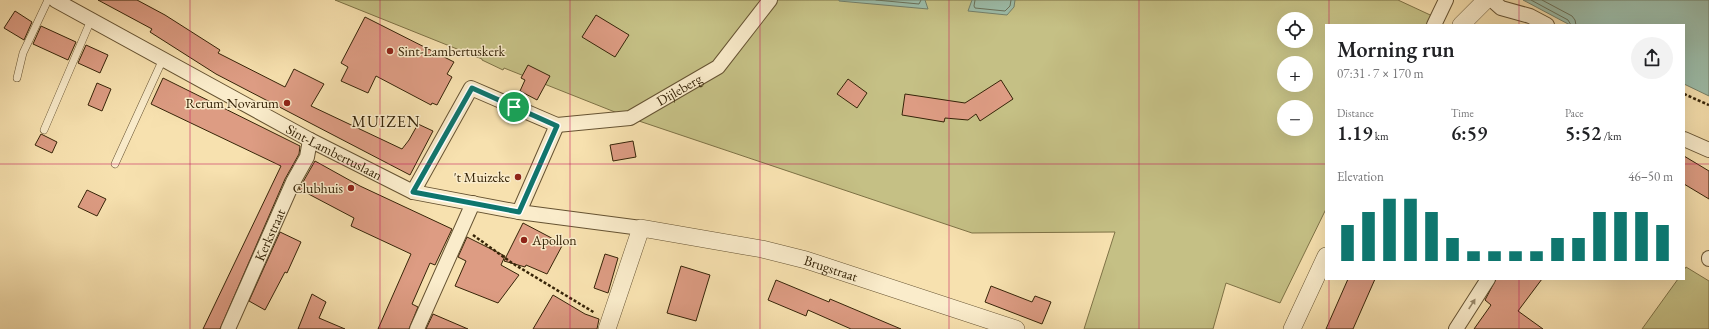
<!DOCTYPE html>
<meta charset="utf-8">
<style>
:root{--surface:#fff;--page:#f2f2f2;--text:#202124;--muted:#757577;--accent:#0f766e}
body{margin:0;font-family:"EB Garamond",serif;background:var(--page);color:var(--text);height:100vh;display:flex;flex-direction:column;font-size:15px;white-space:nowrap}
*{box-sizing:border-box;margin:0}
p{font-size:13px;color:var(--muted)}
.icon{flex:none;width:22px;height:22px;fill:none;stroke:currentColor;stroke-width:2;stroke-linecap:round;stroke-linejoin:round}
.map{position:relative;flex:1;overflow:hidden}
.details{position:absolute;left:1325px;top:24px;width:360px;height:256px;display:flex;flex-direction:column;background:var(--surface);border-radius:0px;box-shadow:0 4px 16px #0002}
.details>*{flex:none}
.controls{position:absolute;left:1277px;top:12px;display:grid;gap:8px}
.controls a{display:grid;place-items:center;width:36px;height:36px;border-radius:50%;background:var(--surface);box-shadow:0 4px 16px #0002;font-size:20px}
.pin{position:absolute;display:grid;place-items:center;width:34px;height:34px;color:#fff;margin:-17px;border:2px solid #fff;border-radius:50%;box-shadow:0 1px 4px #0007}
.round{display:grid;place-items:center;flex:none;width:42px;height:42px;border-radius:21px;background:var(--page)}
.headline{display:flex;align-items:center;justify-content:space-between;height:68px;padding:0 12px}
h1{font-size:22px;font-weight:600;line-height:30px}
.stats{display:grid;grid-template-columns:repeat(3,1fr);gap:6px;height:68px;padding:4px 12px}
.stats div{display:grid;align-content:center}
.stats b{font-size:20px;font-weight:600}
.stats small{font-size:11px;font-weight:400}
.stats p{font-size:11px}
.chart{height:112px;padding:8px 12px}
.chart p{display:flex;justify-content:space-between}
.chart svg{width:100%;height:72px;margin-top:4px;stroke:var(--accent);stroke-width:6}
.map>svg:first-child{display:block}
</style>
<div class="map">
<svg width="1709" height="329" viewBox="0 0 1709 329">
<rect width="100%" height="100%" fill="#f7e1af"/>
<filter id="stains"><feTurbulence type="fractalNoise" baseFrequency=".005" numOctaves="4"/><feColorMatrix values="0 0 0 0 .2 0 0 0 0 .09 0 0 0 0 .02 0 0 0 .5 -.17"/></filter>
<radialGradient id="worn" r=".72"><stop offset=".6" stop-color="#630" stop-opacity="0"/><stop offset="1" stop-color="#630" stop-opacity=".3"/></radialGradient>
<g fill="#c5c085" stroke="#7e7246" fill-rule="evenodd">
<path d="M335,0h1063l43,20 -4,5h-111v184l-46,94 -54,-20 -13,46h-129l31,-97 -143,1 -342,-115 -126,-50 -1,2 -21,-10v-1zM1284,19h22v22h-22zM1284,63h22v22h-22zM1284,107h22v22h-22z"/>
<polygon points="1686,267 1709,281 1709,329 1642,329 1678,279 1684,279 1684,270"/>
</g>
<g fill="#9dbeab" stroke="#74806a">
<polygon points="839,0 925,0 928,9 839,1"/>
<polygon points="972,0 1015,0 1014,7 1007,15 968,11"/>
<polygon points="1523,0 1709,0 1709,96 1684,84 1684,25 1570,25"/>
</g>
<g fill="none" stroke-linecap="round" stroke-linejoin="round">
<g stroke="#6a715a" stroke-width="1">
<polyline points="876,0 919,4 921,0"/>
<polyline points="975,0 974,6 975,8 1005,11 1010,6 1011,0"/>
<polyline points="1531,0 1568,20 1571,25"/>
<polyline points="1542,0 1572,16 1575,20 1576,25"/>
</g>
</g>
<g fill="#dd9c83" stroke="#362408">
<polygon points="98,0 137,0 165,15 220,50 218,53 285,87 294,69 324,84 311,106 402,149 409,140 418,124 433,131 410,175 216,74 150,32 152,29"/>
<polygon points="15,11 32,22 24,40 4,28"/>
<polygon points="596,15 629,35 615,57 582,37"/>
<polygon points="365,17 454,62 447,74 452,77 437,105 432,103 431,105 376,76 368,93 341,81 348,67 341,63"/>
<polygon points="41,26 76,42 68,60 33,44"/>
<polygon points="86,45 108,55 100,73 78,63"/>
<polygon points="528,65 550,76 537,100 520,91 525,80 521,78"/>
<polygon points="163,78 300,146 299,154 285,179 220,329 203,329 281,166 151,104"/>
<polygon points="848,79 867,93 857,108 837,94"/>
<polygon points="1001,80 1013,99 980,121 976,114 968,120 945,118 944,122 902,115 905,94 965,103"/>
<polygon points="97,83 111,89 102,111 88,105"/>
<polygon points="41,134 57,142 52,153 35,145"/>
<polygon points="633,141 636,157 613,161 610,145"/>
<polygon points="1684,156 1709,171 1709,199 1684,184"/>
<polygon points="315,161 360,186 452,229 435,265 430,263 412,304 418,307 409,329 378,329 411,254 351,226 354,218 299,189"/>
<polygon points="87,190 106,199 97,216 78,207"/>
<polygon points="523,223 563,244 547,274 526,265 525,267 504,261"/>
<polygon points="280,232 301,242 287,273 285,272 265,310 249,301"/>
<polygon points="467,237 505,256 501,265 519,275 498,303 455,286 466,261 458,257"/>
<polygon points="605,254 618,258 608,293 594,288"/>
<polygon points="681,266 710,275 696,321 667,313"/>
<polygon points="1348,279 1375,279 1353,329 1326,329"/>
<polygon points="1496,279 1542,279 1518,311 1543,329 1474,329 1491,305 1485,300"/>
<polygon points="776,280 829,302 830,299 901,329 851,329 808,310 806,316 768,300"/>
<polygon points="991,286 1032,302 1035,296 1051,302 1042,324 985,302"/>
<polygon points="312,294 326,302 319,318 345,329 298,329"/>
<polygon points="553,295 585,314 599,319 597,329 533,329"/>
<polygon points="433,314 468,329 426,329"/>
</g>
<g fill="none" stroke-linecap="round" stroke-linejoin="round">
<defs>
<g id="service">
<polyline points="17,78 23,53 48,0"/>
<polyline points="44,130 91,20"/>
<polyline points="115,164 163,59"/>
</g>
<g id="minor">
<path id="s1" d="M55,0l255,140 103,52 106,20 122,16"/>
<polyline points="1492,0 1501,8 1530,16 1547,25"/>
<polyline points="1434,25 1446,0"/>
<path id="s2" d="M557,125l73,-7 88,-51 52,-67"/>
<polyline points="1684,139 1709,150"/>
<polyline points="413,192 471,88 557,125 519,212"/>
<polyline points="1709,259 1709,258"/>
<path id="s3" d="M228,329l65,-147 14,-25 3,-17"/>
<polyline points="417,329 473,203"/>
<polyline points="1456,329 1488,279"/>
</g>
<g id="tertiary">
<polyline points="1461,25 1486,0"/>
<path id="s4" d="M607,329l34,-101 121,21 44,11 210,69"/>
<polyline points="1292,329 1326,256"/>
</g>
</defs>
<use href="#service" stroke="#665332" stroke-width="8"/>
<use href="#minor" stroke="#665332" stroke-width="16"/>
<use href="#tertiary" stroke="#665332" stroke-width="18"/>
<g stroke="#362408" stroke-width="2.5" stroke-dasharray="3 2" stroke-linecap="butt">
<polyline points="1684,94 1709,105"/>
<polyline points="473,235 512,263 595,313"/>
</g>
<use href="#service" stroke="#faeccb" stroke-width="7"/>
<use href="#minor" stroke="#faeccb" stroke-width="14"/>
<use href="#tertiary" stroke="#faeccb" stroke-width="17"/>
</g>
<defs><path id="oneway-solid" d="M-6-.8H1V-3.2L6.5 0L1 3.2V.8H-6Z"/></defs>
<use fill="#98886a" href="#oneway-solid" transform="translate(1472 304) rotate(-57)"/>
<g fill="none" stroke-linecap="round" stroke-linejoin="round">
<defs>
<polygon id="route" points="472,88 557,126 519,212 413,192"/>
</defs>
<use href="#route" stroke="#fff" stroke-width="8"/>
<use href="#route" stroke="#0f766e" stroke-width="5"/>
</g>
<path fill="none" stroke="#c2185b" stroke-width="1" stroke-opacity="0.55" d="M190,0v329M380,0v329M570,0v329M760,0v329M949,0v329M1139,0v329M1329,0v25M1519,0v25M0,164h1326M1684,164h25M1329,279v50M1519,279v50"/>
<g fill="#8f2418" stroke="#faeccb" stroke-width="1.5">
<circle cx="390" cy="51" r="4"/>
<circle cx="287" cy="103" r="4"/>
<circle cx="518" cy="177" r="4"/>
<circle cx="351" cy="188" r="4"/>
<circle cx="524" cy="240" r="4"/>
</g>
<g text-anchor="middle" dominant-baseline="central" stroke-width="3" stroke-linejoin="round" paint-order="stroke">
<g font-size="14" fill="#362408" stroke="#faeccb" text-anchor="end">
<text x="398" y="51" text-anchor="start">Sint-Lambertuskerk</text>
<text x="279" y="103">Rerum Novarum</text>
<text x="510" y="177">'t Muizeke</text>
<text x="343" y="188">Clubhuis</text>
<text x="532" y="240" text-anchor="start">Apollon</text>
</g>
<g font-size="14" fill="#362408" stroke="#faeccb">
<text stroke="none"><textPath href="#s2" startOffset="130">Dijleberg</textPath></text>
<text stroke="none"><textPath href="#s1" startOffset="318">Sint-Lambertuslaan</textPath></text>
<text stroke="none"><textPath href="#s3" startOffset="103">Kerkstraat</textPath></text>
<text stroke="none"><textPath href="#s4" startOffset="301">Brugstraat</textPath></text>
</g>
<g font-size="16" letter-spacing="1" fill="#362408" stroke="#faeccb">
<text x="386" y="121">MUIZEN</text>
</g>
</g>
<rect width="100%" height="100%" filter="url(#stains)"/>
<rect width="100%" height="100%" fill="url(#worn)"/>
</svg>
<div class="controls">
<a><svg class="icon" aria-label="locate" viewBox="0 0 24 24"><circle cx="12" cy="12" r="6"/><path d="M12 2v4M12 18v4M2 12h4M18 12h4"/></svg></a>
<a>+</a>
<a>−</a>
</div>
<div class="pin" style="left:514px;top:107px;background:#1e9e55"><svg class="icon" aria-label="arrive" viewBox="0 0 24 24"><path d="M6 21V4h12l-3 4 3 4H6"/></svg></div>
<section class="details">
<div class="headline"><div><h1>Morning run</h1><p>07:31 · 7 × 170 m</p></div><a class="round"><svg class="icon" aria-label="share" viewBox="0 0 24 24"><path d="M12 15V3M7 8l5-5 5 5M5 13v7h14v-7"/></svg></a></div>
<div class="stats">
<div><p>Distance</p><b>1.19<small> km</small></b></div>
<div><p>Time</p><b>6:59</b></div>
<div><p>Pace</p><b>5:52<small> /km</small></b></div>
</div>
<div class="chart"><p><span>Elevation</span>46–50 m</p>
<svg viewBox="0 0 160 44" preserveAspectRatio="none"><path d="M5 44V22M15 44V14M25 44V6M35 44V6M45 44V14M55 44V30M65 44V38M75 44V38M85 44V38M95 44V38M105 44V30M115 44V30M125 44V14M135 44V14M145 44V14M155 44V22"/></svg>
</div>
</section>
</div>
